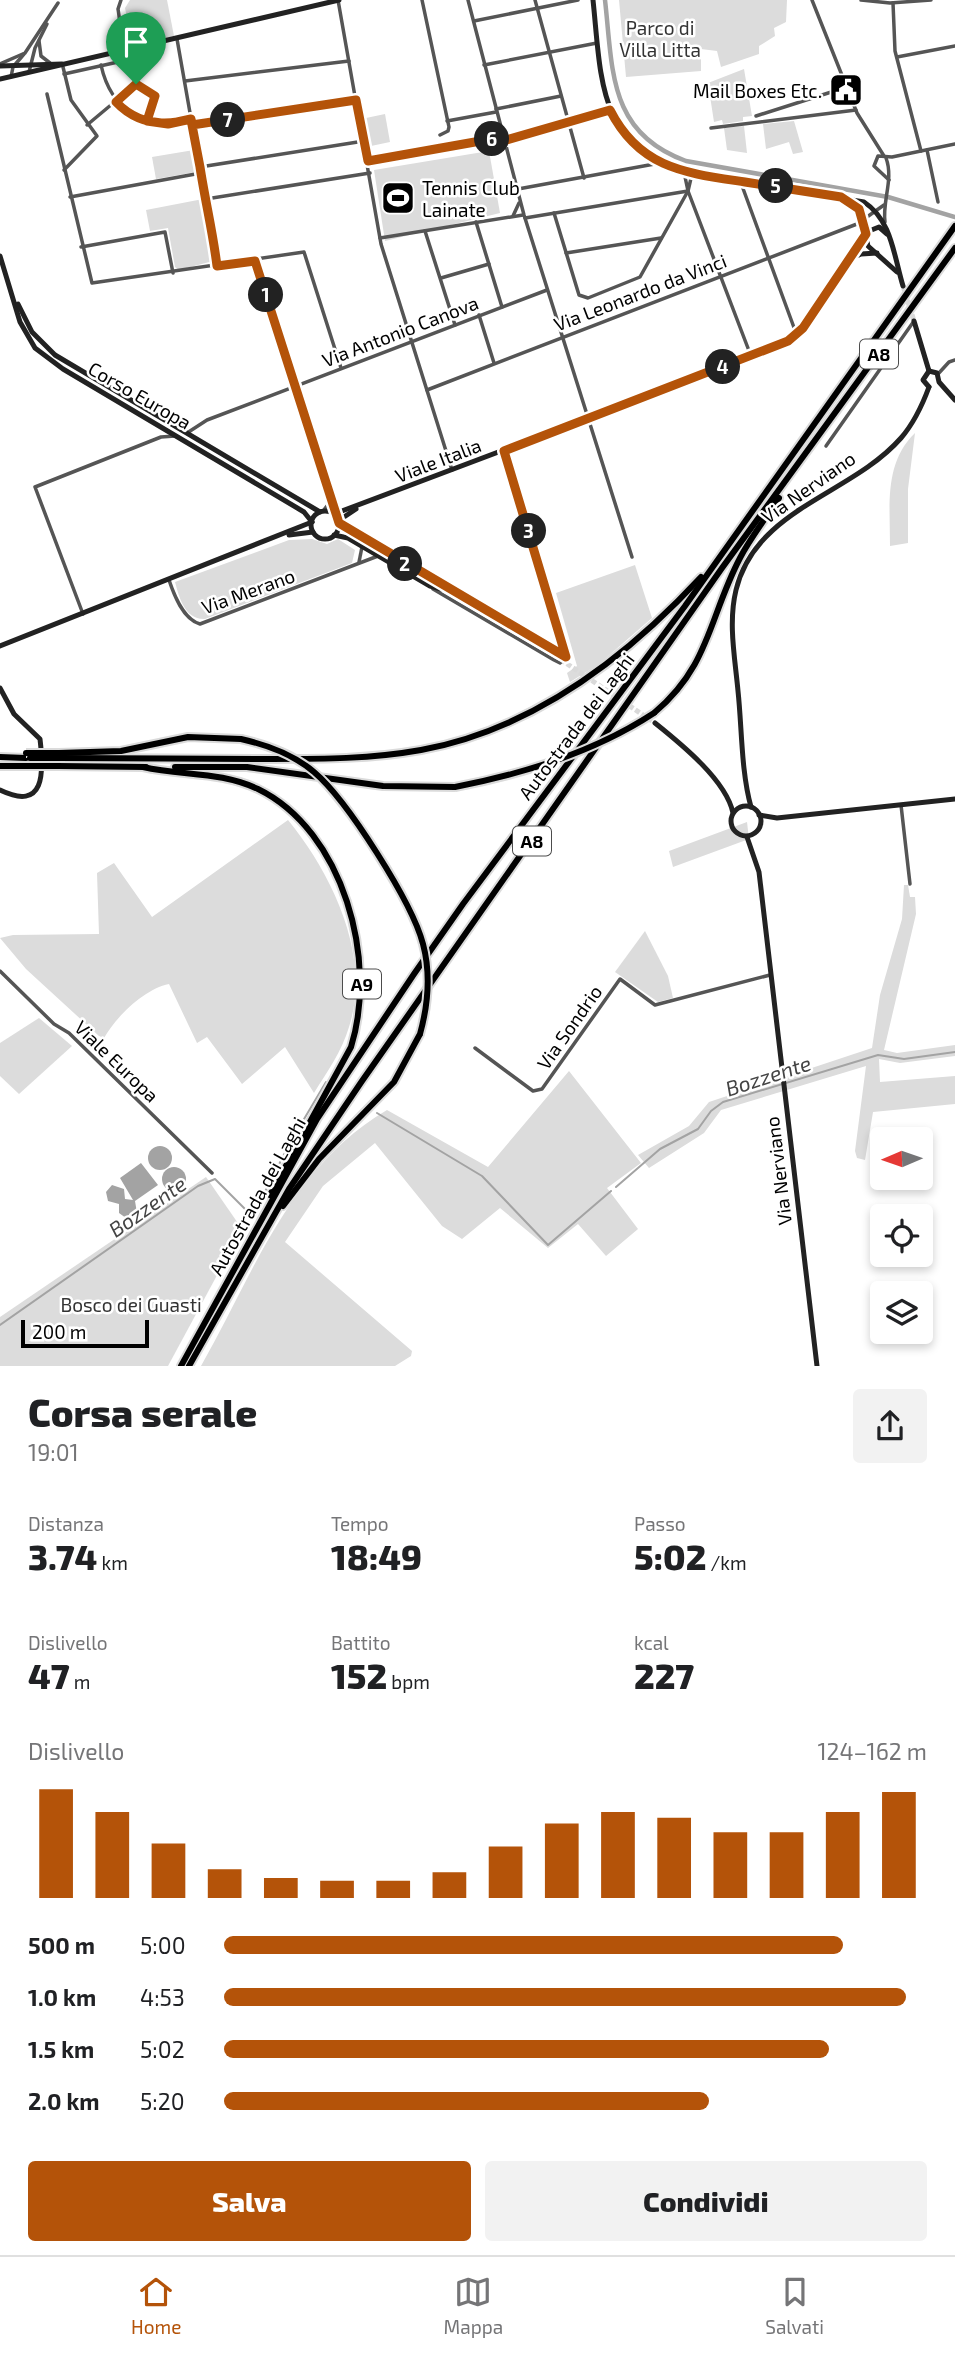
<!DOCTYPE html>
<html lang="it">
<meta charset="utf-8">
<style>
:root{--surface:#fff;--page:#f2f2f2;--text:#202124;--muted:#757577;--line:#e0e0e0;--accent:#b45309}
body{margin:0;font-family:"Exo 2",sans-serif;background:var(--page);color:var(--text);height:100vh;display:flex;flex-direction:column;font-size:26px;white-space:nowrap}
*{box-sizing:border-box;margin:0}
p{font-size:23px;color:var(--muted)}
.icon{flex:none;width:38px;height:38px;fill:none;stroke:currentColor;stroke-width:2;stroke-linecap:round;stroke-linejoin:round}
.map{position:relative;height:1366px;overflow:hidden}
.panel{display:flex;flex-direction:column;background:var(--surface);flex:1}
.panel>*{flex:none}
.needle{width:46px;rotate:268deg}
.fabs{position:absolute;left:870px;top:1127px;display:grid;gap:14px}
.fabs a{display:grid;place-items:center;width:63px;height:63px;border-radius:7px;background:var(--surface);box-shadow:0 4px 10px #0003;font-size:35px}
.scale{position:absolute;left:21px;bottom:18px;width:128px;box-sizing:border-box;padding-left:7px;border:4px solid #000;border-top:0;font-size:19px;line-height:24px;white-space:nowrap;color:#000;-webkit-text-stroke:5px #fff;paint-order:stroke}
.pin{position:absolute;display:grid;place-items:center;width:60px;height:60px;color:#fff;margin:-72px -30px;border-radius:50% 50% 50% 0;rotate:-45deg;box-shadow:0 0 7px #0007}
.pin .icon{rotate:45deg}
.km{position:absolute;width:35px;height:35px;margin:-18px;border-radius:50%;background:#222;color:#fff;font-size:19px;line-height:35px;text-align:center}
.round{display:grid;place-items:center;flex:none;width:74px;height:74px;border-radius:7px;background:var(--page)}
.overview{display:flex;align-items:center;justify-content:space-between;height:119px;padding:0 28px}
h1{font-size:38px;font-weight:800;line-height:52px}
.figures{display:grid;grid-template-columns:repeat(3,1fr);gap:10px;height:119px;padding:7px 28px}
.figures div{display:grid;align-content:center}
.figures b{font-size:35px;font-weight:800}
.figures small{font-size:19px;font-weight:400}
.figures p{font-size:19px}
.chart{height:196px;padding:14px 28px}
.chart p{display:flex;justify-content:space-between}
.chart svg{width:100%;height:126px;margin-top:7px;stroke:var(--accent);stroke-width:6}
.action{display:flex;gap:14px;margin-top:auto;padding:14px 28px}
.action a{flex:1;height:80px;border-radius:7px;background:var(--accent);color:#fff;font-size:28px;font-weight:800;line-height:80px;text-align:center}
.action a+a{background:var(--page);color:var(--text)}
ul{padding:0 28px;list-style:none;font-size:23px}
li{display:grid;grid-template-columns:112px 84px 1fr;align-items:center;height:52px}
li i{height:18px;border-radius:9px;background:var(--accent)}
.tabs{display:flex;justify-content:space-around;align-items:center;height:98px;border-top:2px solid var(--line);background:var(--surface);font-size:19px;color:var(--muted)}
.tabs a{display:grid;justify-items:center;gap:4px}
.tabs .current{color:var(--accent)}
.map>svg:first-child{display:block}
</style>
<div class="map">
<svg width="955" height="1366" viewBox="0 0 955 1366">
<rect width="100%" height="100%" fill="#fff"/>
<g fill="#dcdcdc">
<polygon points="130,0 167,0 174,36 133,46 125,8"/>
<polygon points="619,0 787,0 786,22 774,28 775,36 759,46 759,54 721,67 717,51 701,49 701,71 626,77"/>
<polygon points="744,69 752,116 743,117 743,121 723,124 722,120 714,122 708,83"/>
<polygon points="385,114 390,142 371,146 366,118"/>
<polygon points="794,121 803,152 793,154 789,142 766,149 763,124"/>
<polygon points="744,126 747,153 727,150 724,128"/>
<polygon points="194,150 196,172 156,179 152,157"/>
<polygon points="489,151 500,213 385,241 374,170"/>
<polygon points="203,199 213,261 179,270 175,267 168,228 150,231 146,210"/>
<path d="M915,433l-7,56v54l-18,3c0,-41 -6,-83 25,-113z"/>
<path d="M312,539l15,5 11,-5 17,11 -3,13 -147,56c-20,1 -26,-22 -30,-37l114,-42z"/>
<polygon points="635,565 652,618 599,664 570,682 567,673 577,666 556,593"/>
<path d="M288,820c44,54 84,136 61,207 -7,24 -22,45 -35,66l-29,-46 -43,37 -35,-47 -10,6 -28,-59c-25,5 -53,33 -65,54l-5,-2 -73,-67 -26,-31 13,-3 86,-1 -2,-61 17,-10 38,54z"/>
<polygon points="747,822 749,839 673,867 669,851"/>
<polygon points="904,885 908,885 910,897 915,897 916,914 884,1050 897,1053 955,1045 955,1056 900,1063 879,1059 880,1082 955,1076 955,1104 873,1112 865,1160 857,1158 855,1151 866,1066 721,1110 704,1133 649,1168 638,1155 689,1126 709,1102 872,1048 880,995 902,919"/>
<polygon points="645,931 668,976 673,998 658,1002 615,972"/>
<polygon points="39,1018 72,1046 19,1094 0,1076 0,1043"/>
<path d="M569,1071l72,92 -34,25 31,41 -32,27 -28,-32 -30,24 -48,-40 -38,31 -20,-13 -67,-83 -52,43 -38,56 127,109 -1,5 -16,10h-194c54,-95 88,-198 186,-256l101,57z"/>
<polygon points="206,1177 242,1229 168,1366 0,1366 0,1317"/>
</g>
<g fill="#a3a3a3">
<circle cx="160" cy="1158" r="12"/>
<polygon points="141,1163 158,1185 135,1201 137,1213 126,1218 119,1213 119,1204 108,1201 106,1192 112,1185 124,1189 125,1199 133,1200 120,1178"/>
<circle cx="174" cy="1179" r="12"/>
</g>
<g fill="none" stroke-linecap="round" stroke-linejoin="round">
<g stroke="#a3a3a3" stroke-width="2">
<polyline points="377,1113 482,1176 548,1245 611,1191"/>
<polyline points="616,1187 660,1149 698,1129 711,1111 723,1102 878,1055 904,1059 955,1052"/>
<polyline points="0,1325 198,1186 215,1179 245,1209 254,1213 291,1141 326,1082"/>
</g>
<path stroke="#a3a3a3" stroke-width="4.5" d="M605,0c8,70 3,133 81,161l202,36 67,20"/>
<g stroke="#d9d9d9" stroke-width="5" stroke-dasharray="5 2.5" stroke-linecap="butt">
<polyline points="903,286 914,321"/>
<polyline points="542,647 655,723"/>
</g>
<defs>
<g id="highway">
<path d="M654,713c56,-47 55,-96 86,-155 11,-21 26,-40 39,-60"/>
<polyline points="59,753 121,751 188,737 241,739"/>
<polyline points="0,757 26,758"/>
<path d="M59,758c71,0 142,1 213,1 50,0 99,0 149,-9 110,-20 205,-92 280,-173"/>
<polyline points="0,766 26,766"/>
<polyline points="58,766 146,767"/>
<path d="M143,767c40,9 77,4 115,22 86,42 120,172 93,258l-81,148"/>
<polyline points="175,767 247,767 383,786 455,787"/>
<polyline points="283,1206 319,1159 394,1082 420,1034"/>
<polyline points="181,1366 317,1119 414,974 463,904 685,606 955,226"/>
<polyline points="189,1366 289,1189 362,1081 722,568 955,248"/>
</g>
</defs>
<use href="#highway" stroke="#dbdbdb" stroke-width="10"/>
<g stroke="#555" stroke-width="3.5">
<path d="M121,0l-3,9c5,29 3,76 37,87l-8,25"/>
<polyline points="338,0 381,244 452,470"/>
<polyline points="422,0 449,127 448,131 440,135"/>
<polyline points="468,0 524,215 632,557"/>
<polyline points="535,0 584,178"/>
<polyline points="812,0 857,113 884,156"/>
<polyline points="861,0 890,3 931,0"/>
<polyline points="893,3 895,51 921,151"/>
<polyline points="474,21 578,0"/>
<polyline points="177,39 217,266"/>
<polyline points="39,41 41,56 50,63"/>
<polyline points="897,57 955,46"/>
<polyline points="0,64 25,53 58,3"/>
<path d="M101,65c10,46 46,67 90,54"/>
<polyline points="484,65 597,43"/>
<polyline points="63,67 71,100 97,136 64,170"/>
<polyline points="29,72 35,48 47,24"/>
<polyline points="64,74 127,60"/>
<polyline points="11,77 13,67 24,54"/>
<polyline points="185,81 349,61"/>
<polyline points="47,94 92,283 304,252 341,368"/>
<polyline points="496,109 561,96"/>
<polyline points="756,116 847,87"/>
<polyline points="447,121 496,112"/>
<polyline points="87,125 136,84"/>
<polyline points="193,125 356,100"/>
<polyline points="711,128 856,110"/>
<polyline points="503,141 610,110"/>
<polyline points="927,150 938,202"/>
<polyline points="368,161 503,137"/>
<polyline points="200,167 364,141"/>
<polyline points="684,172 688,191 751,356"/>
<polyline points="889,180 874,166 878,156 892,157 955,144"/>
<polyline points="741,183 796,333"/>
<polyline points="518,189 660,163"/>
<polyline points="70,197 201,173"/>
<polyline points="206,199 370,173"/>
<polyline points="554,213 579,295 588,298 640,277 688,191 692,174"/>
<polyline points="513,216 519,203"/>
<polyline points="525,218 688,191"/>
<polyline points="476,222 502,307"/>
<path d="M885,222c-3,-21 9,-43 1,-64"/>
<polyline points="425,231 455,325"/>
<polyline points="380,238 523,215"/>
<polyline points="81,247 165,232 173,273"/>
<polyline points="566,253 661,238"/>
<polyline points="255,261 334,514"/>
<polyline points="441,278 489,264"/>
<polyline points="479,315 494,363"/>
<polyline points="938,374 949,362 955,360"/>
<polyline points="427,390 857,224 884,205"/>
<polyline points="187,433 207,420 547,290"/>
<polyline points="826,446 914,321"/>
<polyline points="504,451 566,657"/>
<polyline points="323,511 330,502"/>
<polyline points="359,562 362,547"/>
<path d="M169,580c5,15 14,39 31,44l178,-68"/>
<polyline points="442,583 565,655"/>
<polyline points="433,589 554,660 560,663 566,657"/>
<polyline points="83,614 35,487 161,437 175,436"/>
<polyline points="901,805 910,884"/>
<polyline points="0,971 54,1024 69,1033 212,1173"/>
<polyline points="475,1048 533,1091 542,1089 620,979 655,1005 770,975"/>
</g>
<g stroke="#222" stroke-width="5">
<path d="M593,0c8,74 4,148 91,172l180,30c28,18 30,55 39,84"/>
<polyline points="0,66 62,64"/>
<polyline points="0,79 339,0"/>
<polyline points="845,199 860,211 868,246 897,272"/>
<polyline points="0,256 20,322 35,348 63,369 304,512 312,522"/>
<polyline points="850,259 861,254 877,253"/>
<polyline points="18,304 32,332 55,355 320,512"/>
<polyline points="914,321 929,371"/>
<polyline points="929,371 937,373 939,382 955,400"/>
<polyline points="929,371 923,380 929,387"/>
<circle cx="325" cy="525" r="14"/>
<path d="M334,514l445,-168c41,-24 61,-79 90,-115l10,-4 8,7"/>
<polyline points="338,521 356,509"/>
<polyline points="339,523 542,647"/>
<polyline points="289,535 313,532"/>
<polyline points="334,535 348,538 430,586 441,589"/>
<polyline points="0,646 312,522"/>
<path d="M0,688l14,26 26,25c4,34 5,73 -40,51"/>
<path d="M655,723c25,20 71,57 78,90"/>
<circle cx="746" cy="821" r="15"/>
<path d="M751,807c-10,-36 -9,-79 -13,-116 -3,-33 -10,-68 -2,-101 20,-82 115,-95 165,-152 13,-15 21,-32 28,-51"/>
<polyline points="759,815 777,818 955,799"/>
<polyline points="747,837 759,872 817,1366"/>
</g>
<use href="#highway" stroke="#000" stroke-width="6"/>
<defs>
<g id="highway-bridge">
<path d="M241,739c27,6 52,15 73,33 33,28 98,130 109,172 8,30 5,61 -3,90"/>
<polyline points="26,753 59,753"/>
<polyline points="30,758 59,758"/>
<polyline points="26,766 58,766"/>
<path d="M455,787c68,-13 141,-36 199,-74"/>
</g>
</defs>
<use href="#highway-bridge" stroke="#dbdbdb" stroke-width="10" stroke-linecap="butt"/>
<use href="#highway-bridge" stroke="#000" stroke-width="6"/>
</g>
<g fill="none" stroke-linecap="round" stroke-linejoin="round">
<defs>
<path id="route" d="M136,84l19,12 -8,25 21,3 23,-5 1,6 8,42c5,33 13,66 17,99l38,-5 84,262 227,134 -62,-206 284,-110 15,-13 63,-94 -7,-25 -18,-12c-32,-5 -64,-10 -96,-15 -59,-9 -105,-13 -135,-72l-107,31v-4l-135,24 -12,-61 -164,25 -1,-6c-28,8 -54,5 -75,-17l20,-18"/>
</defs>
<use href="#route" stroke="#fff" stroke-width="14"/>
<use href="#route" stroke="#b45309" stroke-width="9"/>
</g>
<defs>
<symbol id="civic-square" viewBox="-11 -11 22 22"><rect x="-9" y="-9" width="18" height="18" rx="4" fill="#000" stroke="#fff"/><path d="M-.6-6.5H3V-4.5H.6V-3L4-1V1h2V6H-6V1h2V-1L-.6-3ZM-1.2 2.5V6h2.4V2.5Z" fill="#fff"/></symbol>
<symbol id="stadium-square" viewBox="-11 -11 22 22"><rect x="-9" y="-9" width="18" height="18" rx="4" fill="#000" stroke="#fff"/><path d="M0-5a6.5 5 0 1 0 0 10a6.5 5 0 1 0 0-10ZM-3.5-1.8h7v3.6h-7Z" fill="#fff"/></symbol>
</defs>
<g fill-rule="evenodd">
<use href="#civic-square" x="827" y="71" width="38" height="38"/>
<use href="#stadium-square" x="379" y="179" width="38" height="38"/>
</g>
<g text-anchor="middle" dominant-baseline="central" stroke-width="5" stroke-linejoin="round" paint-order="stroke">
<g fill="#fff" stroke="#4c4c4c" stroke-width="2">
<rect x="860" y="339.5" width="38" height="29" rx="5"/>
<rect x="513" y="826.5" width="38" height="29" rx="5"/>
<rect x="343" y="969.5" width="38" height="29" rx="5"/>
</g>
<g font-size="18" font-weight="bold" fill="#000">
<text x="879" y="354">A8</text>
<text x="532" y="841">A8</text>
<text x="362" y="984">A9</text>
</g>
<g font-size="19" fill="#333" stroke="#fff">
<text x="660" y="27">Parco di<tspan x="660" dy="22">Villa Litta</tspan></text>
<text x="131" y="1304">Bosco dei Guasti</text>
</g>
<g font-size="19" fill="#000" stroke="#fff" text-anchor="end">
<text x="822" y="90">Mail Boxes Etc.</text>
<text x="422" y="187" text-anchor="start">Tennis Club<tspan x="422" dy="22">Lainate</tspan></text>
</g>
<g font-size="19" fill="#000" stroke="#fff">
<text transform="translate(640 292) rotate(-21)">Via Leonardo da Vinci</text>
<text transform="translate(400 331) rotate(-21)">Via Antonio Canova</text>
<text transform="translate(140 395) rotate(30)">Corso Europa</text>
<text transform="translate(438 460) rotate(-21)">Viale Italia</text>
<text transform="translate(808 487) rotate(-35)">Via Nerviano</text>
<text transform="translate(248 591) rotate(-20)">Via Merano</text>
<text transform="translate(576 726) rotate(-53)">Autostrada dei Laghi</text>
<text transform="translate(569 1027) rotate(-55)">Via Sondrio</text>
<text transform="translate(117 1061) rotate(44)">Viale Europa</text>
<text transform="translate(778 1171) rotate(-97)">Via Nerviano</text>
<text transform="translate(257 1196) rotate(-61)">Autostrada dei Laghi</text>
</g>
<g font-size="21" font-style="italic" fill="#444" stroke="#fff">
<text transform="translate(768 1075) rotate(-18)">Bozzente</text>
<text transform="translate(147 1206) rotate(-35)">Bozzente</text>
</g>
</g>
</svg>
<div class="fabs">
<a><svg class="needle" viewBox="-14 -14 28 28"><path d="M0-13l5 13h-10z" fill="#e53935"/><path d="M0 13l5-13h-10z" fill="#757577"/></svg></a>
<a><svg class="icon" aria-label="locate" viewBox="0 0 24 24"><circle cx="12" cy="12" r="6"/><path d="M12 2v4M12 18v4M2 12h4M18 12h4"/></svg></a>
<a><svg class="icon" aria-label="layers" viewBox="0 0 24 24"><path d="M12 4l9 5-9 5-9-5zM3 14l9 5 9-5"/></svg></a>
</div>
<div class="scale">200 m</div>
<div class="pin" style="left:136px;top:84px;background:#1e9e55"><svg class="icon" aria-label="arrive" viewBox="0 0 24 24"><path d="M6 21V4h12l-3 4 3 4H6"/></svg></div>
<b class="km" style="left:266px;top:295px">1</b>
<b class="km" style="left:405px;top:564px">2</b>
<b class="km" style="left:529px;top:531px">3</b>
<b class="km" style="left:723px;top:367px">4</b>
<b class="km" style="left:776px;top:186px">5</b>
<b class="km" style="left:492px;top:139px">6</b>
<b class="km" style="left:228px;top:120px">7</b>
</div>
<section class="panel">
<div class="overview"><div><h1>Corsa serale</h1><p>19:01</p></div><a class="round"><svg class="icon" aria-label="share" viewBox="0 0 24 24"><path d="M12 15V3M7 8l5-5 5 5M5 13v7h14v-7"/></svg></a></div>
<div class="figures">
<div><p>Distanza</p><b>3.74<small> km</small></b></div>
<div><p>Tempo</p><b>18:49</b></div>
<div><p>Passo</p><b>5:02<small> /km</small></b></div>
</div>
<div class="figures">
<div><p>Dislivello</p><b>47<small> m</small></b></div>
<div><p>Battito</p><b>152<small> bpm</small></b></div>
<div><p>kcal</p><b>227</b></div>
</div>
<div class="chart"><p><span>Dislivello</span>124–162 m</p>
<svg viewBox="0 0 160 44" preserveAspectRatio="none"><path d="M5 44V6M15 44V14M25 44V25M35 44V34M45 44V37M55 44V38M65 44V38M75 44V35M85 44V26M95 44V18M105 44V14M115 44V16M125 44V21M135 44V21M145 44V14M155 44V7"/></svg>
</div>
<ul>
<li><b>500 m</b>5:00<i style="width:88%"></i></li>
<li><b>1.0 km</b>4:53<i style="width:97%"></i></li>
<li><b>1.5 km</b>5:02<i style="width:86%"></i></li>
<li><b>2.0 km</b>5:20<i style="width:69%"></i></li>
</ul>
<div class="action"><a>Salva</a><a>Condividi</a></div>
</section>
<nav class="tabs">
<a class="current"><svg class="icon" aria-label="home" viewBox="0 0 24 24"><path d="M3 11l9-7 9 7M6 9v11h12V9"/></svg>Home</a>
<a><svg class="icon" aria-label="map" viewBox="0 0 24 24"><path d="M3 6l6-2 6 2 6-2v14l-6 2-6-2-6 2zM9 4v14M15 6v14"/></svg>Mappa</a>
<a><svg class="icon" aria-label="saved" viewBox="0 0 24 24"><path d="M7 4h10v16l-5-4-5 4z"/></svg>Salvati</a>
</nav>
